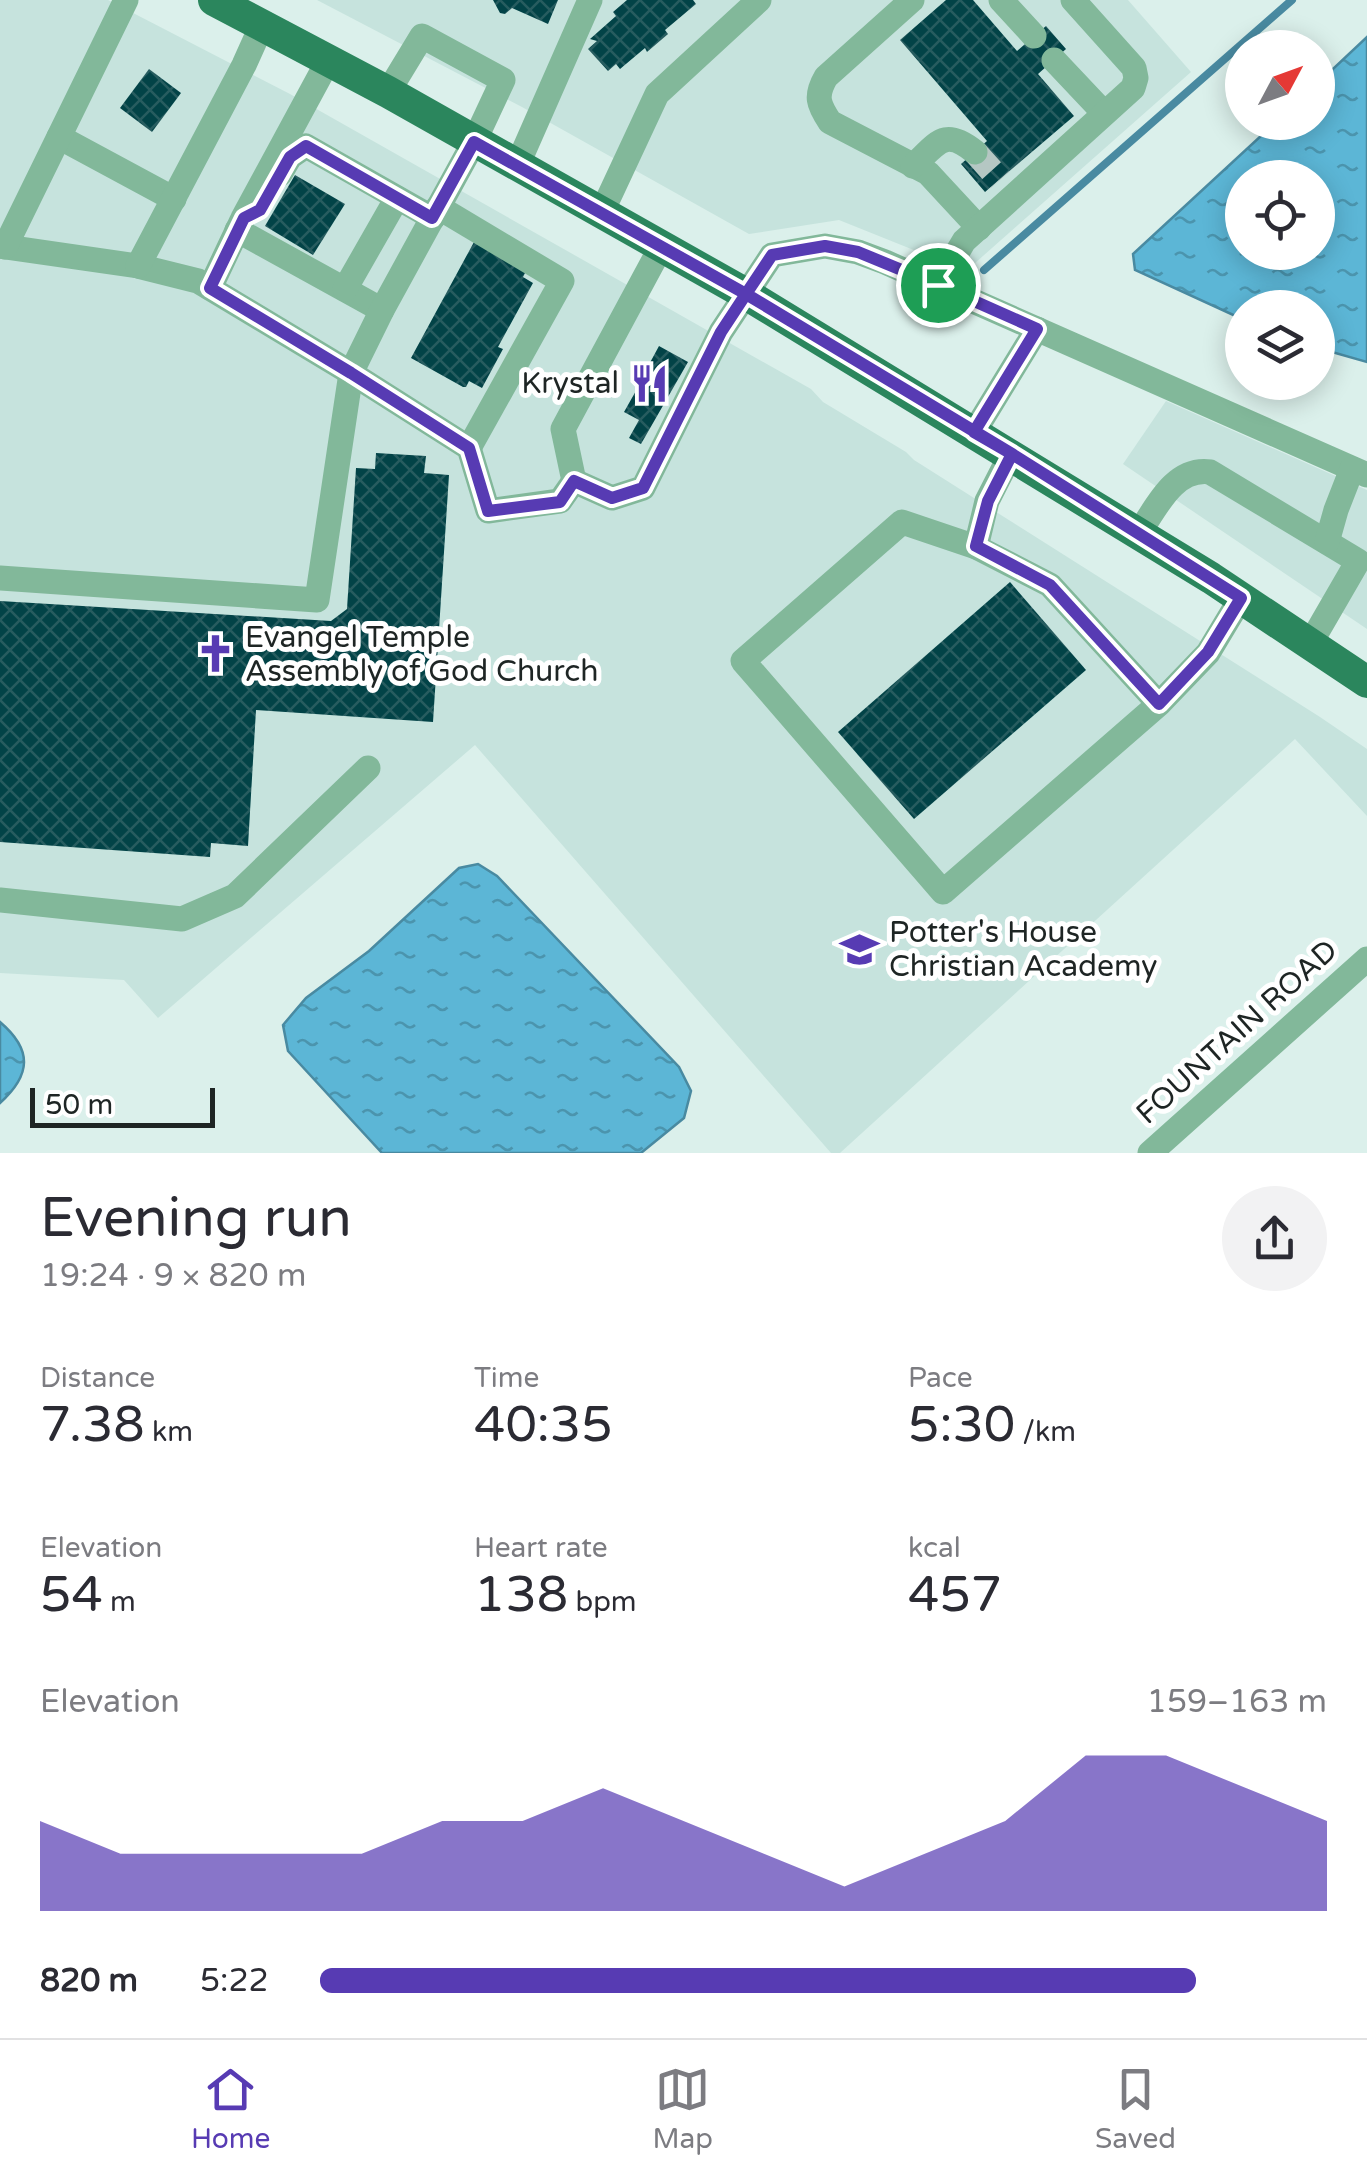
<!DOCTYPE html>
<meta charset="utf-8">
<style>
:root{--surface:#fff;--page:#f2f2f3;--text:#2b2b33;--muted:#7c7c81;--line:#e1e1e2;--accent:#573bb3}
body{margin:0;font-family:"Varela Round",sans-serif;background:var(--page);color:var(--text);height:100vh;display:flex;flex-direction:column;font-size:38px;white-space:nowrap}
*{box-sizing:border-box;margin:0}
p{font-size:32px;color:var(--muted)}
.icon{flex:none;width:55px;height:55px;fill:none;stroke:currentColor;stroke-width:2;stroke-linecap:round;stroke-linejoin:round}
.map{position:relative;height:1153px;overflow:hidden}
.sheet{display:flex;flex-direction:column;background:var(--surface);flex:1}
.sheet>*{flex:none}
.needle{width:65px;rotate:49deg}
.buttons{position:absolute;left:1225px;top:30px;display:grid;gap:20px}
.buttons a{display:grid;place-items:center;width:110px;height:110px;border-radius:50%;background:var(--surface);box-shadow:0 5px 25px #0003;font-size:50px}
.scale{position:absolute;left:30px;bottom:25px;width:185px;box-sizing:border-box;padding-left:10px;border:5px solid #1e2524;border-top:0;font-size:28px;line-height:35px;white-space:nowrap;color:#1e2524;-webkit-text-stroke:8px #fff;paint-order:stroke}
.pin{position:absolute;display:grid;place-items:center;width:85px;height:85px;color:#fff;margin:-42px;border:5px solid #fff;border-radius:50%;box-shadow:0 2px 10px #0007}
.round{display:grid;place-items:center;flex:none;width:105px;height:105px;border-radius:52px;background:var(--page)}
.headline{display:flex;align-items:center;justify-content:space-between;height:170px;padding:0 40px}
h1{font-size:55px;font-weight:600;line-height:75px}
.stats{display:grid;grid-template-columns:repeat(3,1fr);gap:15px;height:170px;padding:10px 40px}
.stats div{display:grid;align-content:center}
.stats b{font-size:50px;font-weight:600}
.stats small{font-size:28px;font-weight:400}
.stats p{font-size:28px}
.chart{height:280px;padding:20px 40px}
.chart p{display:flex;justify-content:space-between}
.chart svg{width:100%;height:180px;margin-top:10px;fill:var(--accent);opacity:.7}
ul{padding:0 40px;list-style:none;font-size:32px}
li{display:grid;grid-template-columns:160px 120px 1fr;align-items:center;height:75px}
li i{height:25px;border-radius:12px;background:var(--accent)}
.tab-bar{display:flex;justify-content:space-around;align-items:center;height:140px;border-top:2px solid var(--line);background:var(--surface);font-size:28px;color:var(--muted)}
.tab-bar a{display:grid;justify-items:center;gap:5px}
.tab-bar .active{color:var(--accent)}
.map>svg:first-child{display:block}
</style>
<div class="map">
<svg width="1367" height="1153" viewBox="0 0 1367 1153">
<defs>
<pattern id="water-ripples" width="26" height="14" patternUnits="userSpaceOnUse" patternTransform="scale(2.5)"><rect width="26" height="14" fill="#5cb6d6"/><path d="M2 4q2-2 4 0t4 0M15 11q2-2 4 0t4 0" fill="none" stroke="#4b94ad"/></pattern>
<pattern id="building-cross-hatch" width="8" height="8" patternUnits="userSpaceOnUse" patternTransform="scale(2.5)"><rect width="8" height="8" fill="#024347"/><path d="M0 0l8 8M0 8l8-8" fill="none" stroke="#275c5f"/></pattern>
</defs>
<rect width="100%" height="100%" fill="#dbf0eb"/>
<g fill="#c6e3dd">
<polygon points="0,0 108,0 290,94 811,389 823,402 906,452 914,460 1320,717 1367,749 1367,816 1295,739 840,1153 831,1153 475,745 158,1018 124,980 0,973"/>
<polygon points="317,0 1128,0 1191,72 966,271 839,220 749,234 522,107"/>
<polygon points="1166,401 1367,490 1367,629 1123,464"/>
</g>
<g fill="url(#water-ripples)" stroke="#498aa1" stroke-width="2.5" fill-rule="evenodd">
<path d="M1367,37v325l-49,-14v-40h-76v11l-107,-49 -2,-16 142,-131 43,-1v-39zM1242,178h76v74h-76z"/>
<polygon points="478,864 497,876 679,1067 691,1091 684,1118 641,1153 382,1153 288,1051 283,1025 306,998 369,951 459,868"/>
<path d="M0,1022c33,28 31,53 0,81z"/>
</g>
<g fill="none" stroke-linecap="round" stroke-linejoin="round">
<polyline stroke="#498aa1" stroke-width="8" points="984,270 1292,0"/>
</g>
<g fill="url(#building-cross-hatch)">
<polygon points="493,0 558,0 548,24 512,8 505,14 500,13"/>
<polygon points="627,0 693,0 696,4 665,30 668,34 647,52 645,48 620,69 616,64 608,71 588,49 597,41 590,39 616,16 613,12"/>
<polygon points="946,0 973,0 1017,51 1046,26 1066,49 1038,74 1074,116 985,192 961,164 987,141 900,40"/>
<polygon points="149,69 181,93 152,132 120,108"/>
<polygon points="295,175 345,204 313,255 265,226"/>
<polygon points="474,242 526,271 523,277 533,283 498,347 503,349 482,388 469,381 466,387 463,387 411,358"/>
<polygon points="659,346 688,362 641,444 629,438 639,420 624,412 637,389 643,369 646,370"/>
<polygon points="376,453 426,456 424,473 449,475 433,722 256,710 248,846 211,843 210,857 0,842 0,601 331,621 347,609 356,468 375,469"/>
<polygon points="1010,582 1086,670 914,819 838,732"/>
</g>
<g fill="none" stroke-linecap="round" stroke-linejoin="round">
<polyline stroke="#b5c7c3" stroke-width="25" stroke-dasharray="25 12" stroke-linecap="butt" points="975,152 1000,180"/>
<g stroke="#82b89a" stroke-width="25">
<path d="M912,0l-86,77c-11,19 -8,27 4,45l98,51 51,55"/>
<polyline points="1001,0 1034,36"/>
<polyline points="1054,60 1104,113"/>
<polyline points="59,137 174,199"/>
<polyline points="517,166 590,0"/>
<path d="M913,166c25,-23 31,-39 62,-14"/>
<polyline points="280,174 290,157 306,146 433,218"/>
<polyline points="438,207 562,281 469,448"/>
<polyline points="601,214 657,94 759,0"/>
<polyline points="237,230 382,310"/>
<polyline points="0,246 138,266 198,281 351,373 469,448 488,511 560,501 574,481 612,498 643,488 721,332 772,255 825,246 858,252 885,262 1367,475"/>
<polyline points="5,247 126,0"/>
<polyline points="138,266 244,65 262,25"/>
<polyline points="938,285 964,241 1133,88 1136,78 1134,68 1073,0"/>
<polyline points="210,288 243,218 328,61"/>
<polyline points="345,289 397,198"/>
<polyline points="974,432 1037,329"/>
<polyline points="574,481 563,429 661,247"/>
<path d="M1139,533c17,-25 35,-66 71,-61l148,89 -48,83"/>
<polyline points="1327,542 1336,510 1352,469"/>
<polyline points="976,547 987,501 1011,454"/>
<polyline points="0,578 317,600 351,373 382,310 474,142 503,80 422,36 388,92"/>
<polyline points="1159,704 943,892 743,661 902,522 976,547 1050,585 1159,704 1208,653 1241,598"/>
<polyline points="0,900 182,919 235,896 368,768"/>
<polyline points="1150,1153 1367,959"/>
</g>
<polyline stroke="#2b865d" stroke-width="32" points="214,0 388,92 746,294 1211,578 1367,682"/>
</g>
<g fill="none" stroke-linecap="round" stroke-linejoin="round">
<defs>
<polyline id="route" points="938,285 858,252 825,246 772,255 746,294 474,142 432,218 306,146 290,157 260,210 244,218 210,288 351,373 469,448 488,511 560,502 574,481 612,498 643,488 721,332 746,294 1012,454 1241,598 1208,652 1159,704 1050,585 976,546 988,501 1012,454 974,432 1037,329 938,285"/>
</defs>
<use href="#route" stroke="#fff" stroke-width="20"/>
<use href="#route" stroke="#573bb3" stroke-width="12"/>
</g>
<defs>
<symbol id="restaurant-bare" viewBox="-9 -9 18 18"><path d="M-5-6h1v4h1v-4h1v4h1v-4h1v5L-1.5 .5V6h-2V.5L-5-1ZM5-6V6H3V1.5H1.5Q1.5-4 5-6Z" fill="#573bb3" stroke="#fff" stroke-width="2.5" paint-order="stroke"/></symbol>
<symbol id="church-bare" viewBox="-9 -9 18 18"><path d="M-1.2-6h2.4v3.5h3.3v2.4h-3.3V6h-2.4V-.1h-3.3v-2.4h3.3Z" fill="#573bb3" stroke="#fff" stroke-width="2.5" paint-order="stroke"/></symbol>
<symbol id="school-bare" viewBox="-9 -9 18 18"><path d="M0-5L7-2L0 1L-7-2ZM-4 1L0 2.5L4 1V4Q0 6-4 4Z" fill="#573bb3" stroke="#fff" stroke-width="2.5" paint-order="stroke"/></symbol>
</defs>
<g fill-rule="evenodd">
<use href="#restaurant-bare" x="622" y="356" width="55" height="55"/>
<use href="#church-bare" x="188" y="626" width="55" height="55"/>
<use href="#school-bare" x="832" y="922" width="55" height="55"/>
</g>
<g text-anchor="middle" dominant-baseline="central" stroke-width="10" stroke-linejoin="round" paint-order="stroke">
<g font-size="30" fill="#1e2524" stroke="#fff" text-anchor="start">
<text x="619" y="383" text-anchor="end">Krystal</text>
<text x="245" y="637">Evangel Temple<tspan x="245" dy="34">Assembly of God Church</tspan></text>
<text x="889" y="932">Potter's House<tspan x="889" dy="34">Christian Academy</tspan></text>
</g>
<g font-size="30" fill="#1e2524" stroke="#fff">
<text transform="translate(1237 1032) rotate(-42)">FOUNTAIN ROAD</text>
</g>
</g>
</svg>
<div class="buttons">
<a><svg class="needle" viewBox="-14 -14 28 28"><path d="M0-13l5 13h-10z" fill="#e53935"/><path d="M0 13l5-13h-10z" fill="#7c7c81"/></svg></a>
<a><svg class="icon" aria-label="locate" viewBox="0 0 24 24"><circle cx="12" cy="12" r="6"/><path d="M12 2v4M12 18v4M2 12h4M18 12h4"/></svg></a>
<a><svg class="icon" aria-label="layers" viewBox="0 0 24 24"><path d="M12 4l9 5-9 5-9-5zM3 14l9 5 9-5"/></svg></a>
</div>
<div class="scale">50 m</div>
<div class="pin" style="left:938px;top:285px;background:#1e9e55"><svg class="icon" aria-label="arrive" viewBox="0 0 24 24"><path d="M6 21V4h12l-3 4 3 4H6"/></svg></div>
</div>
<section class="sheet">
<div class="headline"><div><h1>Evening run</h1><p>19:24 · 9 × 820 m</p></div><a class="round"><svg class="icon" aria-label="share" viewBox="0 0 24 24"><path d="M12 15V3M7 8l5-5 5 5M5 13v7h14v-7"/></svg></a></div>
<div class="stats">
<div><p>Distance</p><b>7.38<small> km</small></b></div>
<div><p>Time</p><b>40:35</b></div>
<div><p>Pace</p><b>5:30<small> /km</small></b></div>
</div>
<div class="stats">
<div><p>Elevation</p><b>54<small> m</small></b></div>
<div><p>Heart rate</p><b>138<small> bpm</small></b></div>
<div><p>kcal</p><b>457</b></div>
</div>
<div class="chart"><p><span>Elevation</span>159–163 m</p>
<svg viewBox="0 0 160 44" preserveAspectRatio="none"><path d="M0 44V22L10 30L20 30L30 30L40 30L50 22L60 22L70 14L80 22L90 30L100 38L110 30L120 22L130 6L140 6L150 14L160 22V44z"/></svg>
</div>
<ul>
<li><b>820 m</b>5:22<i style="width:87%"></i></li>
</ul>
</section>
<nav class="tab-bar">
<a class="active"><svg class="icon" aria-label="home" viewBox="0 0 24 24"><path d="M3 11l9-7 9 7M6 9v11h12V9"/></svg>Home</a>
<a><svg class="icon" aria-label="map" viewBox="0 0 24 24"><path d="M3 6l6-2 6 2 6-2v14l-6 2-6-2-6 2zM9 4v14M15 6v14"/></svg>Map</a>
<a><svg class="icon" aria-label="saved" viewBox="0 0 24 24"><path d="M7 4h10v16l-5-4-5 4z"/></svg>Saved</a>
</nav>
